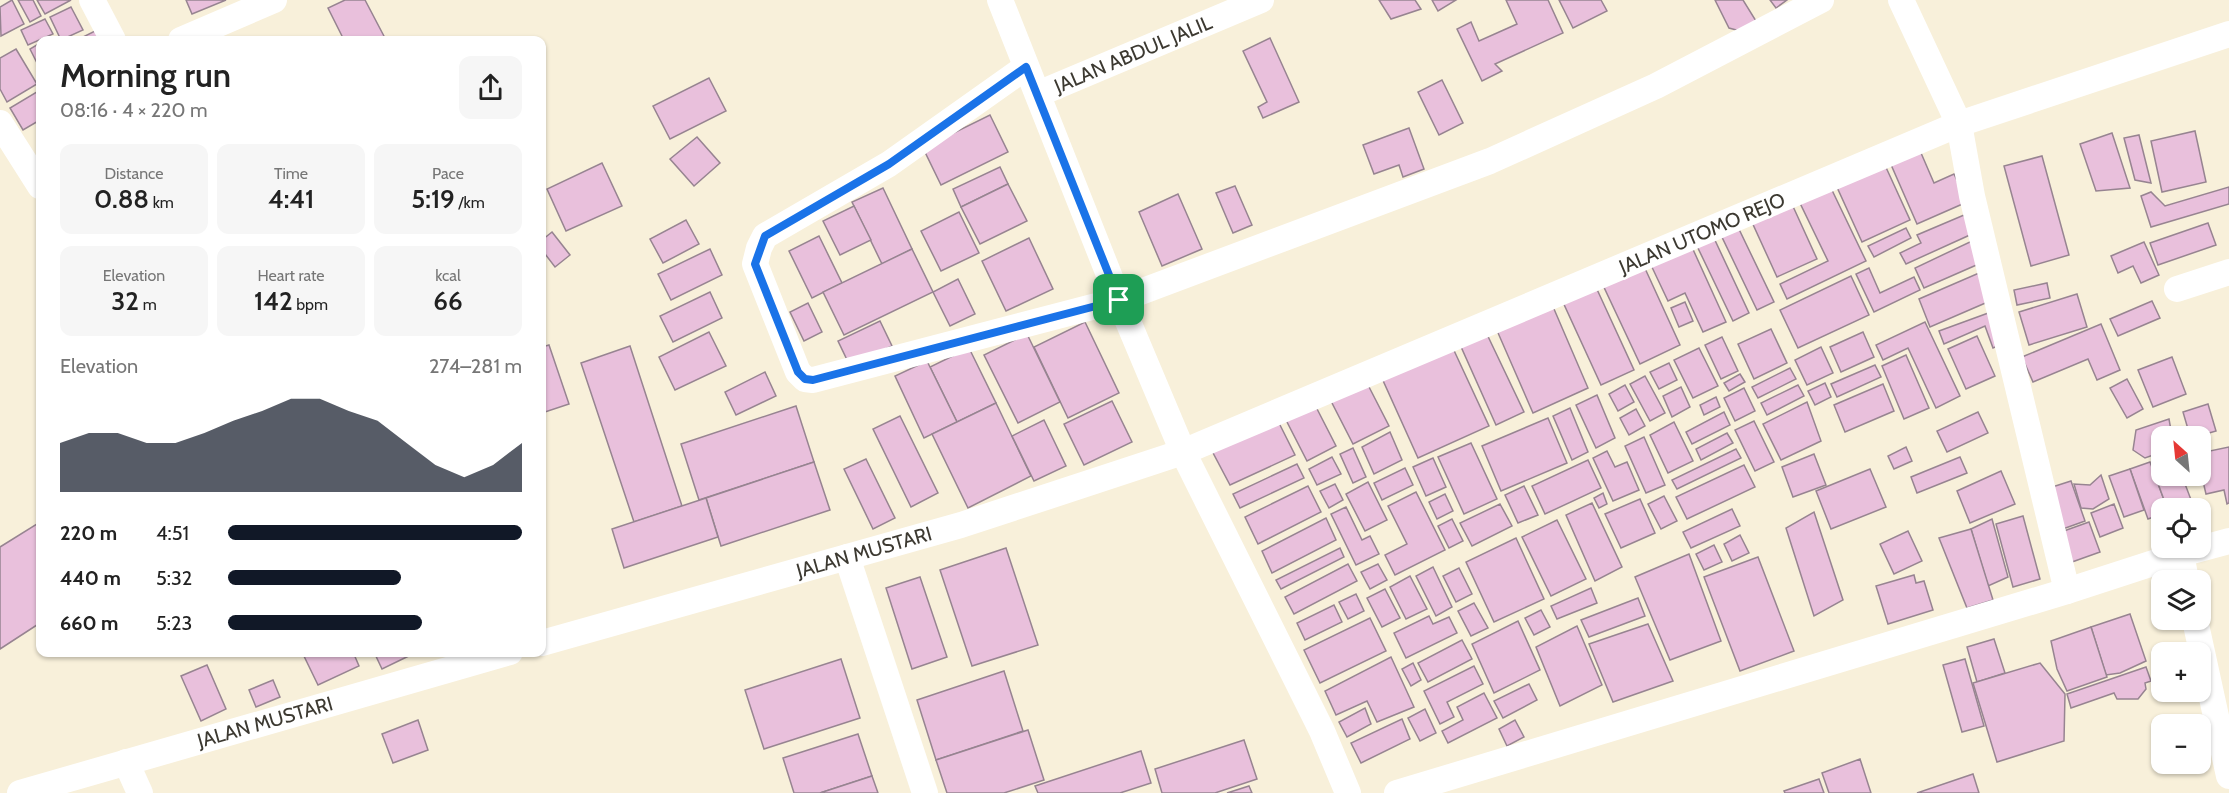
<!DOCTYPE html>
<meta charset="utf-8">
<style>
:root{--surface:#fff;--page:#f6f6f6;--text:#222;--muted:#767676;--accent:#111827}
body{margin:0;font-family:Cabin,sans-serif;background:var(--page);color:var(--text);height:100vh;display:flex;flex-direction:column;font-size:22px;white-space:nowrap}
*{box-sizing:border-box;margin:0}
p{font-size:20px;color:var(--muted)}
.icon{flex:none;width:33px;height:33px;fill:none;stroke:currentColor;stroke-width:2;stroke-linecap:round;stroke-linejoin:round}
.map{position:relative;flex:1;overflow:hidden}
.side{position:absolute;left:36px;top:36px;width:510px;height:621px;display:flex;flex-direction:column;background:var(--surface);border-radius:12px;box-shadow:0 2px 4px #0004}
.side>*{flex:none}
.needle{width:39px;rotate:333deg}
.fabs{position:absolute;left:2151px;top:426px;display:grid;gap:12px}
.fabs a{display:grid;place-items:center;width:60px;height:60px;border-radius:12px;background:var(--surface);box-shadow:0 2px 4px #0004;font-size:30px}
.pin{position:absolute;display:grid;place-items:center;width:51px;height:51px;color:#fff;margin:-26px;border-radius:12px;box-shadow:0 3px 9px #0006}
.round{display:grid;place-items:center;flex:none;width:63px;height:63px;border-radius:12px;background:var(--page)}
.headline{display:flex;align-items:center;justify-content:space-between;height:102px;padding:0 24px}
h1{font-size:33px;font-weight:600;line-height:45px}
.metrics{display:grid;grid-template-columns:repeat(3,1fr);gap:9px;height:102px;padding:6px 24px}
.metrics div{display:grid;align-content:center;border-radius:12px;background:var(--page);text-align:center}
.metrics b{font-size:26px;font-weight:600}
.metrics small{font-size:16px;font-weight:400}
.metrics p{font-size:16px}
.chart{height:168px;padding:12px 24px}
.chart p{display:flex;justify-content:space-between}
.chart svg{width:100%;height:108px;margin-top:6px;fill:var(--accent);opacity:.7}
ul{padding:0 24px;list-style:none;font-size:20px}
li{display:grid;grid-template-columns:96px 72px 1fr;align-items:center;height:45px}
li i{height:15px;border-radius:8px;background:var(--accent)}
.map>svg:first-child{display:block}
</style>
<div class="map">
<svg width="2229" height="793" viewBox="0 0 2229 793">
<rect width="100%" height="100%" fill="#f8f0da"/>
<g fill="#e9c0dc" stroke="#978491" stroke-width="1.5">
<polygon points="12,0 24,24 1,36 0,7"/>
<polygon points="18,0 33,0 41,16 30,22"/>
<polygon points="37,0 71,0 45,14"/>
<polygon points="186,0 226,0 192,14"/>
<polygon points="345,0 365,0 386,40 344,40 328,8"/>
<polygon points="1379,0 1415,0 1421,9 1391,19"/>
<polygon points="1432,0 1456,0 1438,11"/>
<polygon points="1506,0 1548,0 1563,33 1495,64 1502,71 1482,81 1457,29 1471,22 1479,41 1517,24"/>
<polygon points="1559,0 1601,0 1607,11 1573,28"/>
<polygon points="1715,0 1743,0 1756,21 1740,31 1729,28"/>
<polygon points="1770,0 1787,0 1776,8"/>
<polygon points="71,7 83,30 61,40 50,17"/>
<polygon points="45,19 53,34 28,45 21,30"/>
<polygon points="101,28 107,40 85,40 83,37"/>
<polygon points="1270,38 1299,102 1263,118 1258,107 1267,102 1243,51"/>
<polygon points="40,43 40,61 37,63 30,49"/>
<polygon points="16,49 37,84 7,102 0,89 0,58"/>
<polygon points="709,78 726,111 670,139 653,106"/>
<polygon points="1442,80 1463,123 1439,135 1418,92"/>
<polygon points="40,90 40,120 23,130 10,108"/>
<polygon points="990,115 1008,152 941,185 923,148"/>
<polygon points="1409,128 1424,169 1403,177 1399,165 1374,174 1363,145"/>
<polygon points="2195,131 2206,182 2162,192 2151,141"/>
<polygon points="2112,133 2130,188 2096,191 2080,144"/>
<polygon points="2139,135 2151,183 2135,180 2124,138"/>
<polygon points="697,137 720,163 694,186 670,159"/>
<polygon points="1918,146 1934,183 1954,174 1967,202 1917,224 1889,160"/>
<polygon points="2042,156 2069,255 2031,266 2004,166"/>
<polygon points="602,163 622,206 566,231 547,189"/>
<polygon points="1884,163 1910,220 1862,242 1836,185"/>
<polygon points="1000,167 1008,184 961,207 953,189"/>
<polygon points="1008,184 1027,221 980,244 961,207"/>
<polygon points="1235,186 1252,225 1233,233 1216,193"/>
<polygon points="1830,186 1866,261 1787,299 1780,284 1828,261 1799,201"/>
<polygon points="2229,187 2229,204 2151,227 2141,196 2151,192 2165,206"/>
<polygon points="883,188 912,249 882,264 852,202"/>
<polygon points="1178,194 1202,249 1162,266 1139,212"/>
<polygon points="1791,202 1817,259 1777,277 1751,220"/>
<polygon points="854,206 871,240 840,255 823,221"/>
<polygon points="959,212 979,253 941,271 921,231"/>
<polygon points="1964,215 1972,234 1906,264 1900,253 1921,243 1917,235"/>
<polygon points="686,220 699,244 663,263 650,239"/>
<polygon points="2208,223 2216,245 2158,265 2150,243"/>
<polygon points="1737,225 1774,302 1757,310 1720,233"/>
<polygon points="1906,228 1911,238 1874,257 1868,246"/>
<polygon points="552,232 570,255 555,267 542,250 542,240"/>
<polygon points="819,236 842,283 812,298 789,251"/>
<polygon points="1713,236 1749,313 1733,321 1696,244"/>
<polygon points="1029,238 1053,289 1006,311 982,261"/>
<polygon points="1972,241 1981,263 1924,288 1915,268"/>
<polygon points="2144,242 2159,275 2141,283 2133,266 2118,273 2111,256"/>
<polygon points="1691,245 1726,322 1703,332 1685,293 1668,301 1650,263"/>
<polygon points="710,249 722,275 671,300 658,274"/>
<polygon points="912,249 933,292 844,335 823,292"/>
<polygon points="1643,264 1680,345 1640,364 1602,283"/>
<polygon points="1869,268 1880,293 1914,277 1920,290 1874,312 1856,274"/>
<polygon points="1979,273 1990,301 1930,327 1919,299"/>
<polygon points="1851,276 1869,315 1798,348 1780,310"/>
<polygon points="958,279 975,314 950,326 933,292"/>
<polygon points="2047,283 2050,298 2017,305 2014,290"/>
<polygon points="1595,285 1634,370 1601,385 1562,300"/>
<polygon points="710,292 722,318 673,342 660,316"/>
<polygon points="2077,294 2087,327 2029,345 2019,312"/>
<polygon points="2152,301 2160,318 2118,336 2110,319"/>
<polygon points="1551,302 1588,388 1533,413 1495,326"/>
<polygon points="1685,302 1693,321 1679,327 1671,308"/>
<polygon points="808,303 822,332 804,341 790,312"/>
<polygon points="1991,312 2004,343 1993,348 1985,326 1944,344 1939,331"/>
<polygon points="880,321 892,346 850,366 838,341"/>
<polygon points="1085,322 1119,393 1068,418 1034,347"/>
<polygon points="1925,322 1960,396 1936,408 1908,348 1883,360 1876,345"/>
<polygon points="2101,324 2120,370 2097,380 2088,359 2033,382 2022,357"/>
<polygon points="1484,328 1524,412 1496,425 1458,340"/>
<polygon points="1771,329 1787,363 1754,379 1738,344"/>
<polygon points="709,332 726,366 675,390 659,357"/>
<polygon points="1863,332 1874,357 1841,372 1830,347"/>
<polygon points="1027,334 1060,402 1018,423 984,355"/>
<polygon points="1977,336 1995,376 1966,389 1948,349"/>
<polygon points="1722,337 1738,371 1721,379 1705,345"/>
<polygon points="1451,344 1489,426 1418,458 1381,376"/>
<polygon points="549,345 569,404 542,413 542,347"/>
<polygon points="630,346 682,506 634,522 581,363"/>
<polygon points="1821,347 1833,373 1807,385 1795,360"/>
<polygon points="969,348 996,403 957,422 930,367"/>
<polygon points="1699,348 1718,386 1693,398 1674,360"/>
<polygon points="1906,355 1929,408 1904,419 1882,366"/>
<polygon points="2172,357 2186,394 2153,407 2138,370"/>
<polygon points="927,361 957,422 924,438 895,376"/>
<polygon points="1669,363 1677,380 1659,389 1650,372"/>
<polygon points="1875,365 1881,377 1837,397 1831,384"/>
<polygon points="1790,368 1796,379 1758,398 1752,387"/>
<polygon points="765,372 776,396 736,415 725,392"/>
<polygon points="1740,374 1745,382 1729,391 1724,383"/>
<polygon points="1645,376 1665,413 1650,421 1630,384"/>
<polygon points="2127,379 2143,409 2127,418 2110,388"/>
<polygon points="1367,383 1389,426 1353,444 1331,401"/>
<polygon points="1825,383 1831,397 1815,405 1808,391"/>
<polygon points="1883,384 1894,411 1845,432 1834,405"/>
<polygon points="1625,385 1634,402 1618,411 1609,394"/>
<polygon points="1798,385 1804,396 1767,415 1761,403"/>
<polygon points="1681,387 1690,407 1672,417 1663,396"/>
<polygon points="1744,388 1755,411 1735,421 1724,398"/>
<polygon points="1597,395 1615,438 1596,448 1576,405"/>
<polygon points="1716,397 1720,407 1704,415 1700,405"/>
<polygon points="1112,401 1132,442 1084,465 1064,424"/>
<polygon points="1807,402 1821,441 1781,460 1763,424"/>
<polygon points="996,403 1031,476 968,508 932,434"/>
<polygon points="1314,403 1336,446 1307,461 1285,418"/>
<polygon points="2208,404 2216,431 2199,436 2190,436 2183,412"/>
<polygon points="796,406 814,462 699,500 681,444"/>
<polygon points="1570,408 1588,452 1572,460 1553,416"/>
<polygon points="1636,409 1645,426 1629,435 1620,418"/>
<polygon points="1724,412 1730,425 1692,444 1686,432"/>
<polygon points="1978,412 1988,433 1947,452 1937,431"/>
<polygon points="900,416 938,493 911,507 873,429"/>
<polygon points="1548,418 1567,463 1501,491 1482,446"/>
<polygon points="1277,419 1295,455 1230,485 1211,449"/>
<polygon points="2169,419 2172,436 2162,436 2162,452 2145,458 2133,450 2136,430"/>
<polygon points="1044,420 1066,466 1034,481 1012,436"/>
<polygon points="1754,421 1774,462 1755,471 1735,430"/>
<polygon points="1674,422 1693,461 1668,473 1650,435"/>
<polygon points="1390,432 1402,460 1374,474 1362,447"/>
<polygon points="1727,433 1733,443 1701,460 1696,449"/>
<polygon points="1644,437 1665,485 1646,493 1625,446"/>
<polygon points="1471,443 1497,499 1464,514 1438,457"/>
<polygon points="1906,447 1912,461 1894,469 1888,456"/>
<polygon points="2229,447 2229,503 2227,504 2224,490 2206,494 2200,469 2200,453"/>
<polygon points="1353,448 1366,477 1353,483 1340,454"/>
<polygon points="1736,449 1741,458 1677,489 1672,480"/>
<polygon points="1607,451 1615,467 1627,462 1639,490 1613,501 1593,458"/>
<polygon points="1814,454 1826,485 1793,497 1782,467"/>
<polygon points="1332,457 1341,474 1317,485 1309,469"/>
<polygon points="1960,457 1967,473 1917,493 1911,477"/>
<polygon points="1433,458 1446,487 1426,496 1413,467"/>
<polygon points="866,459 895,518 873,529 844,469"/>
<polygon points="1588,460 1601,488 1545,514 1532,486"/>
<polygon points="2162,461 2162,476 2163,476 2156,478 2152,464"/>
<polygon points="814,462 830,510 721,546 706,498"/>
<polygon points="2150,462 2167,508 2162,508 2162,514 2148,519 2130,469"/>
<polygon points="1297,464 1304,478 1240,508 1233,494"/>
<polygon points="1744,465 1755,487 1687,519 1676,497"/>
<polygon points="1405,468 1413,485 1382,500 1374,483"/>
<polygon points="1870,469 1886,507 1831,529 1816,491"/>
<polygon points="2130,469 2144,510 2124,517 2109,476"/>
<polygon points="2001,471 2015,504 1970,523 1957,491"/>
<polygon points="2101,475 2109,499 2093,509 2081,508 2074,484 2090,485"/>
<polygon points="2163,476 2182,476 2193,505 2184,508 2167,508 2156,478"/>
<polygon points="2071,481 2085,521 2060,530 2046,489"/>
<polygon points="1368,482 1387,520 1365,531 1346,494"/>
<polygon points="1335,484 1343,500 1329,508 1320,491"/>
<polygon points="1308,486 1321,512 1258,544 1245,517"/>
<polygon points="1524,486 1538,515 1518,523 1505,495"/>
<polygon points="1416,492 1445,550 1395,575 1385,555 1407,544 1388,506"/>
<polygon points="1603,493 1607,504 1599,508 1594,498"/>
<polygon points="1445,494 1453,511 1437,519 1429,502"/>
<polygon points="1664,496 1677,521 1661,529 1648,504"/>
<polygon points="706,498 718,537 624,568 612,529"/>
<polygon points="1640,499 1655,533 1621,548 1605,514"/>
<polygon points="1592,503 1622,567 1595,581 1566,515"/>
<polygon points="1500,504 1512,526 1472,546 1460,523"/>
<polygon points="2114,504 2123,528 2100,537 2091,513"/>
<polygon points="1346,507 1362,540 1370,536 1379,554 1356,565 1331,514"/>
<polygon points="1732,509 1740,526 1691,548 1683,532"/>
<polygon points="1814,512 1843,600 1814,616 1786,528"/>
<polygon points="2023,516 2040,579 2013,587 1996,524"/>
<polygon points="1326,518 1336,540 1272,573 1262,551"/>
<polygon points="1452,519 1463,541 1449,548 1438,526"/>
<polygon points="1992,519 2008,577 1988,586 1971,529"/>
<polygon points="1557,520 1586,579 1551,596 1522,537"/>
<polygon points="40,522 40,623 0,649 0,547"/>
<polygon points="2089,522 2100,552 2072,562 2061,532"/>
<polygon points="1971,529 1993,600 1967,608 1939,538"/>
<polygon points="1908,531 1922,561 1894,574 1880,544"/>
<polygon points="1740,535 1749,553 1732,561 1724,544"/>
<polygon points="1516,538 1544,599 1494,622 1466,562"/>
<polygon points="1714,545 1722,562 1704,570 1696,554"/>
<polygon points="1006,548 1038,645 972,666 940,570"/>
<polygon points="1340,548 1344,557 1281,589 1276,580"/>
<polygon points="1689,554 1721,641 1670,660 1635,577"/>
<polygon points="1758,557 1794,651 1740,671 1704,577"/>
<polygon points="1348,564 1357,581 1294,614 1285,597"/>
<polygon points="1378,564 1387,580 1370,589 1361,572"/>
<polygon points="1433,567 1452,607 1436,616 1416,576"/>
<polygon points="1459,568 1472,594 1456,602 1443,576"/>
<polygon points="1914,575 1916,583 1924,581 1933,610 1888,624 1876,586"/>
<polygon points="1410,576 1427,609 1406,619 1390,587"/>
<polygon points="920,577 947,657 912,669 886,588"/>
<polygon points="1591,588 1597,603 1557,619 1551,606"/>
<polygon points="1385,589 1400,618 1382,627 1367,598"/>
<polygon points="1356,594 1364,611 1348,619 1339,602"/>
<polygon points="1638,598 1645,616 1589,637 1581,620"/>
<polygon points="1474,603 1488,628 1471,636 1458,611"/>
<polygon points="1334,605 1342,622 1305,640 1297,623"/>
<polygon points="1541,610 1550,627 1534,635 1525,618"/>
<polygon points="2130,614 2146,661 2120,673 2106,675 2091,627"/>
<polygon points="1429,616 1433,624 1449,617 1457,633 1406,658 1394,633"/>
<polygon points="1370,618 1386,651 1320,683 1304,650"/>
<polygon points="1518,621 1540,670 1494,693 1472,644"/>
<polygon points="1648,624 1673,681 1613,702 1589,644"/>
<polygon points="1577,626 1602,685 1560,706 1536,647"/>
<polygon points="2091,627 2107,677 2067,691 2057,669 2051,641"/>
<polygon points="1994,639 2005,673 1977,682 1967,647"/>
<polygon points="1462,640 1472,659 1428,682 1418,663"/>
<polygon points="302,652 353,652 359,666 318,685"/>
<polygon points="374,652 417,652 382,669"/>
<polygon points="1391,657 1414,707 1377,722 1367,701 1336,715 1325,691"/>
<polygon points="841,659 860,718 764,749 745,690"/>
<polygon points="1965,659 1984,726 1962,732 1943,665"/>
<polygon points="1413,663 1421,680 1411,686 1402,669"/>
<polygon points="2040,663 2065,694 2064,741 1997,762 1973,683"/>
<polygon points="207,665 226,709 201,721 181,676"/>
<polygon points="1474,666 1483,684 1447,702 1454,717 1440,724 1424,691"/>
<polygon points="2146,667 2151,681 2145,683 2146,689 2138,699 2117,699 2114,693 2071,708 2067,694"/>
<polygon points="1004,671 1023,731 936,760 917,700"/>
<polygon points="273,680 280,697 256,707 249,690"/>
<polygon points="1529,684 1537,700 1503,718 1494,701"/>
<polygon points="1484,693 1497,718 1448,743 1442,731 1463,720 1457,707"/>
<polygon points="1365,708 1371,724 1347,737 1339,722"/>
<polygon points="1425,709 1436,733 1420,741 1408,718"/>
<polygon points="1402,719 1410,739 1361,763 1351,743"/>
<polygon points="418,720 428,750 393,763 382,734"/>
<polygon points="1515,720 1524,737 1507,746 1499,729"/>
<polygon points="1028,730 1044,780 1004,793 947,793 936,760"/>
<polygon points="858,734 872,776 820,793 794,793 783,758"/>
<polygon points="1244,740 1257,779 1215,793 1162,793 1155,769"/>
<polygon points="1141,751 1151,783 1120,793 1038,793 1035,786"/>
<polygon points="1860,759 1871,793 1829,793 1822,773"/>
<polygon points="1973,774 1979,793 1917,793"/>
<polygon points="872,776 878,793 820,793"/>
<polygon points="1819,779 1824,793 1785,793 1784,791"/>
<polygon points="1249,786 1252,793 1227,793"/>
</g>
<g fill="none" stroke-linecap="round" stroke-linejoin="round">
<g stroke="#fff" stroke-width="26">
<polyline points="92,0 113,40"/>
<polyline points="1000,0 1119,300 1183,452 1322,731 1348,793"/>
<polyline points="1901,0 1959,124 1972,196 2067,591"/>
<polyline points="181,40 274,0"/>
<polyline points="1026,67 889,164 765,236 759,248 755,264 798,372 805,379 813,380 1119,300 1490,161 1656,86 1821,0"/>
<polyline points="1038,94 1261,0"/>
<polyline points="0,123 40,186"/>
<polyline points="2177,289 2229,272"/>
<polyline points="2181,554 2186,580"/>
<polyline points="847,557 925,793"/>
<polyline points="2195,620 2229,776"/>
<polyline points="542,643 961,525 1183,452 1959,124 2229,34"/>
<polyline points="126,762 140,793"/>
<polyline points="20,793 510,652"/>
<polyline points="1397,793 2067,591 2181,554 2229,541"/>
</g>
</g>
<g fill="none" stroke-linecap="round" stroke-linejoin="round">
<defs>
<polygon id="route" points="1026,67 1119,300 813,380 805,379 798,372 755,264 765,236 889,164"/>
</defs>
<use href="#route" stroke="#fff" stroke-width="12"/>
<use href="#route" stroke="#1a73e8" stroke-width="8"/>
</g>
<g text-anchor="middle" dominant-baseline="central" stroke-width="5" stroke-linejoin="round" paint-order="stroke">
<g font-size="20" fill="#3c3931" stroke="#fff">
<text transform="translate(1133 54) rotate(-23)">JALAN ABDUL JALIL</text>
<text transform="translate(1702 233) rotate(-23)">JALAN UTOMO REJO</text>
<text transform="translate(864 552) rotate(-16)">JALAN MUSTARI</text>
<text transform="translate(265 722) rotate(-16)">JALAN MUSTARI</text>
</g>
</g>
</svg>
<div class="fabs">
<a><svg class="needle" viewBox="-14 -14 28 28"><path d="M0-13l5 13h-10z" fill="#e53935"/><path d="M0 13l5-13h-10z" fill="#767676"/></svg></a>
<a><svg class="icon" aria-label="locate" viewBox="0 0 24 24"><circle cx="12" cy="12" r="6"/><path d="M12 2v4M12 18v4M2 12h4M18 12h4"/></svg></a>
<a><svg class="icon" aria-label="layers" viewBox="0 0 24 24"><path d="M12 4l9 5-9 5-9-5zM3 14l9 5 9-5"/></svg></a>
<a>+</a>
<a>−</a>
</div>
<div class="pin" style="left:1119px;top:300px;background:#1e9e55"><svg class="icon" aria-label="arrive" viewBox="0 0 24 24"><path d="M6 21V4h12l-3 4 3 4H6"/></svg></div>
<section class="side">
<div class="headline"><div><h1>Morning run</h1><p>08:16 · 4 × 220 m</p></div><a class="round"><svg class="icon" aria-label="share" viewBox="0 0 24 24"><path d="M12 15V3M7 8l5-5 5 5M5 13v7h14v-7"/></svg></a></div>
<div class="metrics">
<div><p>Distance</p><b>0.88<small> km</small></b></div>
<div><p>Time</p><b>4:41</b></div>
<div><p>Pace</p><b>5:19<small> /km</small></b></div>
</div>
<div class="metrics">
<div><p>Elevation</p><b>32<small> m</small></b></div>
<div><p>Heart rate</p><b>142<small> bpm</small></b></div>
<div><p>kcal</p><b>66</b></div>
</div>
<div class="chart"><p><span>Elevation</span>274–281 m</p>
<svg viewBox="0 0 160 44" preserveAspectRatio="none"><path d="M0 44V24L10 20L20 20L30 24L40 24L50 20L60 15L70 11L80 6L90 6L100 11L110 15L120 24L130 33L140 38L150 33L160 24V44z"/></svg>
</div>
<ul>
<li><b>220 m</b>4:51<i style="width:100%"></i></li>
<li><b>440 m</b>5:32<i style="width:59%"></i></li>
<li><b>660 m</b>5:23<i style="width:66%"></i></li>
</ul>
</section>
</div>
